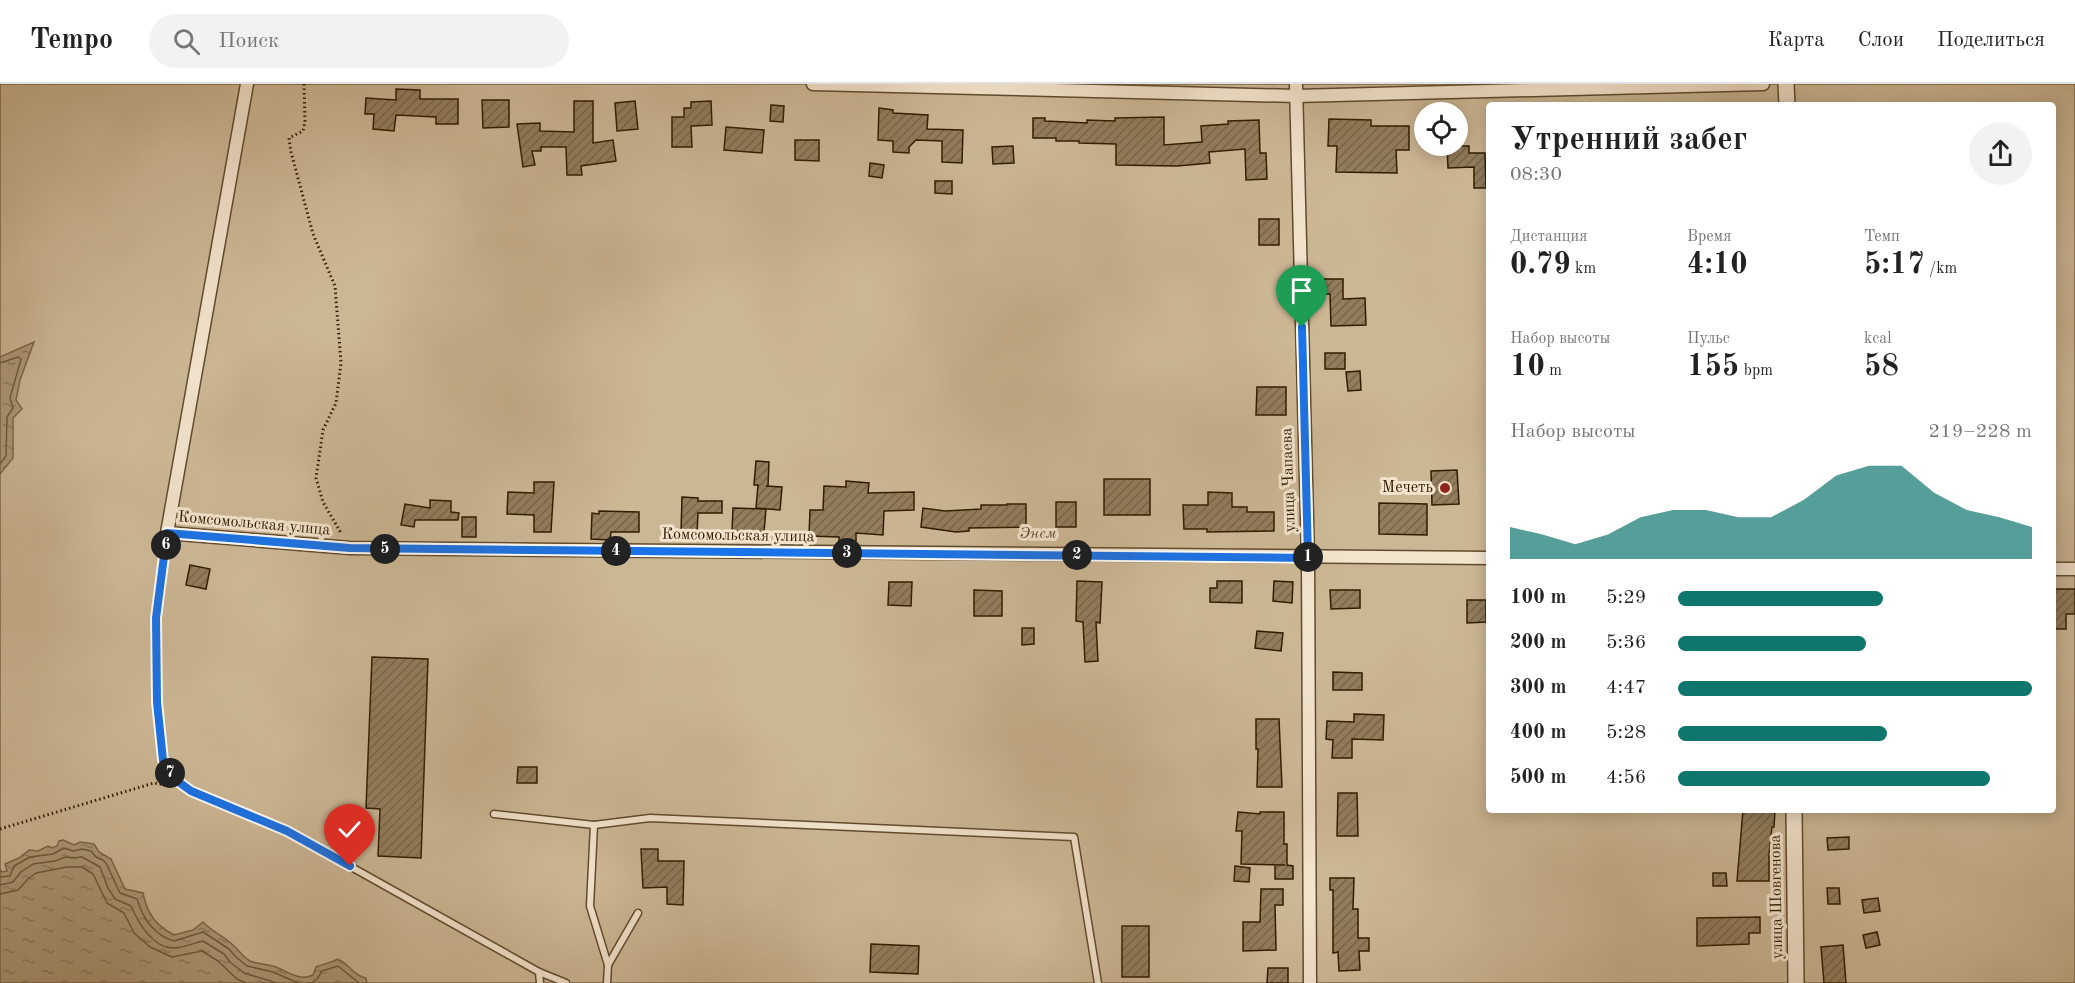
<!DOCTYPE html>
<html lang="ru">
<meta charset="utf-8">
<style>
:root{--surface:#fff;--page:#f2f2f2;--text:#222;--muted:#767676;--line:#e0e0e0;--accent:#0f766e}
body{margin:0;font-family:"Old Standard TT",serif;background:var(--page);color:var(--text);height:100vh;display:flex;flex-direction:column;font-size:22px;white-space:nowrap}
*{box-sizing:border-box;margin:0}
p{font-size:20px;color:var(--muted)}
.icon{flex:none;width:33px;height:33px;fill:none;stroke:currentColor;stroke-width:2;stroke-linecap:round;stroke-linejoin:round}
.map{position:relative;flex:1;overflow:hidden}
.drawer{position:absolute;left:1486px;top:18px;width:570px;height:711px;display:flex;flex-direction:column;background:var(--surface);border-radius:6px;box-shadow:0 3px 15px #0003}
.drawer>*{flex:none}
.buttons{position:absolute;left:1414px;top:18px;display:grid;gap:12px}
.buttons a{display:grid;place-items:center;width:54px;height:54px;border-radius:50%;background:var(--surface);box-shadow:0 3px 15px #0003;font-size:30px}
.pin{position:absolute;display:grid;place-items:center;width:51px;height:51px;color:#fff;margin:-62px -26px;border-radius:50% 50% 50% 0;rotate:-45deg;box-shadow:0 0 6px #0007}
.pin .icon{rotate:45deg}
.km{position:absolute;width:30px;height:30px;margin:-15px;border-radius:50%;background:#222;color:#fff;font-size:16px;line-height:30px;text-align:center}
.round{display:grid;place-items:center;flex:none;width:63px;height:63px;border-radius:32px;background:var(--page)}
.head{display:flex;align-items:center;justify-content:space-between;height:102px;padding:0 24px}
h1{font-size:33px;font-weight:700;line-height:45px}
.stats{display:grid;grid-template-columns:repeat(3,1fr);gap:9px;height:102px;padding:6px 24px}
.stats div{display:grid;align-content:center}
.stats b{font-size:30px;font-weight:700}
.stats small{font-size:16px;font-weight:400}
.stats p{font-size:16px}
.chart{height:168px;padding:12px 24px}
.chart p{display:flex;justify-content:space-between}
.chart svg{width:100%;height:108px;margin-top:6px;fill:var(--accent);opacity:.7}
ul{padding:0 24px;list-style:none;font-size:20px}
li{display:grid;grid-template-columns:96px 72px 1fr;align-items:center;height:45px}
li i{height:15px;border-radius:8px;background:var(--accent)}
header{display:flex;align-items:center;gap:36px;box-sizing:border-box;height:84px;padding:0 30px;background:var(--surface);border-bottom:2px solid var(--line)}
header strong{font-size:28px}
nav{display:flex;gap:33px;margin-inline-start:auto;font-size:21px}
.search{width:420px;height:54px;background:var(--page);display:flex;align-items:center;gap:15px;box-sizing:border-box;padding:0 21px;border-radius:33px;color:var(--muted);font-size:22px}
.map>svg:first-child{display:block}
</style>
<header>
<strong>Tempo</strong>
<div class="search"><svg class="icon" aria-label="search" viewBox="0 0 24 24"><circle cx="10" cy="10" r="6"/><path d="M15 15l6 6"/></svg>Поиск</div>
<nav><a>Карта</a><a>Слои</a><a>Поделиться</a></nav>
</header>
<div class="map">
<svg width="2075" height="899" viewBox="0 0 2075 899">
<defs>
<pattern id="water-ripples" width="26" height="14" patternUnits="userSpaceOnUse" patternTransform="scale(1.5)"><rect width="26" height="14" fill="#ac9776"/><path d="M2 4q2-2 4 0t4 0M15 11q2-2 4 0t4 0" fill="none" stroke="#8d7b5e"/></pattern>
<pattern id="building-hatch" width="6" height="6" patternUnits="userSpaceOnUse" patternTransform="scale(1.5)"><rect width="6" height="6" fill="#927d5d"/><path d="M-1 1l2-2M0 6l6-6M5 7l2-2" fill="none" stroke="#78664a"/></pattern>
</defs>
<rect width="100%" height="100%" fill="#ecd6b3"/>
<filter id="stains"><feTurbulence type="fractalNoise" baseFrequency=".00333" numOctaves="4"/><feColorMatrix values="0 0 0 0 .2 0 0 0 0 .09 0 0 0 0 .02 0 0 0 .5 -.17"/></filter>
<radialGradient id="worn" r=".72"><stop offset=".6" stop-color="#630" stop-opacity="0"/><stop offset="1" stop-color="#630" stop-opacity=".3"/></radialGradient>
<path fill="#ccb795" stroke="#7e6a4a" stroke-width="1.5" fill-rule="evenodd" d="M0,0h2075v899h-2075zM1490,21h564v705h-564zM1425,28h33v34h-33z"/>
<g fill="url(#water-ripples)" stroke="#7b6647" stroke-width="1.5">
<polygon points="34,258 20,296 16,316 22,325 13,334 13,374 0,390 0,273"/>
<path d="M63,756l11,5 6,-3 14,2 5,8 12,7 14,30 18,4c4,20 12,32 31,42l19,-5 10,-8c9,10 21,14 30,23 6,5 10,12 17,16 7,3 16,3 23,5 13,4 26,16 40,9l3,-8c8,-4 14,-3 21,-8 12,4 16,17 29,19l1,5h-367v-114l2,3 5,-1 -2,-7 14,-6 10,-8 9,1 10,-5 4,2 5,-2 2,-5z"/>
</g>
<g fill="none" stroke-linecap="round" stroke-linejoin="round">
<g stroke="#6e5a3b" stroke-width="1.5">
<polyline points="0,279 18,273 21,275 10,314 13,324 7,333 6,372 0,380"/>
<path d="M0,793l10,-1 4,-10 16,-9 23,-3 11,-6 9,3 9,-2 9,2 5,6 7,3 3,3 14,30 17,6c6,20 17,36 37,42l29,-9 26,17 7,8 11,9 26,6 25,11"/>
<path d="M0,801l13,-3 8,-10 12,-8 22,-3 11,-4 8,1 8,-1 18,10 8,21 7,11 16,7c7,16 22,43 43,42 9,0 20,-5 29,-7l21,13 6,8 14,11 33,10"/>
<polyline points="0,810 18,806 28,795 36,789 67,783 82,783 93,790 107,819 124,829 134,849 150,863 172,873 202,867 218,877 237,895 246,899"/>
<polyline points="311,899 317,895 322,887 338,882 359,899"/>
</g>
</g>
<g fill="url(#building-hatch)" stroke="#311d00" stroke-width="1.5">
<polygon points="396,5 420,6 420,15 458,15 458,40 436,40 436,33 396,31 394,47 373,45 374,30 365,30 366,14 396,16"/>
<polygon points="482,16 509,16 509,43 483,44"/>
<polygon points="574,17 593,17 593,59 613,56 616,77 581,82 582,91 567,91 566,63 541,63 541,67 532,67 535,81 523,83 517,40 540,39 540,47 574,48"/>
<polygon points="635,17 638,45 617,47 615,19"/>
<polygon points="711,17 712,41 691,42 692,63 672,63 672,33 684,33 684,24 691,24 691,18"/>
<polygon points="771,21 784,22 783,38 770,37"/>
<polygon points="879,24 893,26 893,29 928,31 927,45 963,46 962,79 942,78 942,57 916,56 909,63 909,69 893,68 893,57 878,56"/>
<polygon points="1164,33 1164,61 1202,58 1201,42 1228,40 1228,37 1259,36 1260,69 1266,69 1267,95 1246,96 1245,65 1209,68 1210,79 1177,82 1116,81 1116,60 1079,59 1079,57 1056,57 1056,54 1033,54 1033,34 1045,34 1045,37 1087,39 1087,36 1115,37 1115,34"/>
<polygon points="1329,35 1371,36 1371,42 1409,42 1409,66 1396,66 1397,89 1336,88 1337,62 1328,62"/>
<polygon points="726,43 764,46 762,69 724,66"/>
<polygon points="795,56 819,56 819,77 795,76"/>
<polygon points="1013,62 1014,79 993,80 992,63"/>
<polygon points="1447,62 1469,62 1469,69 1485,69 1486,104 1474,104 1474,83 1448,84"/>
<polygon points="870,79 884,81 882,94 869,92"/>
<polygon points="935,97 952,97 952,110 935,109"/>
<rect x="1259" y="135" width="20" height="26"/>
<polygon points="1319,195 1343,195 1343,215 1365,214 1366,241 1331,242 1330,210 1319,210"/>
<rect x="1325" y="269" width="20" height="16"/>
<polygon points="1360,287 1361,306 1348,307 1346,288"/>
<polygon points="1257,303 1286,303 1286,331 1256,331"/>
<polygon points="756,377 769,378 768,402 766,402 782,403 780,426 756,424 758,401 754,401"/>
<polygon points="1457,386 1459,420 1432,421 1431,387"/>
<rect x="1104" y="395" width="46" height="36"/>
<polygon points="846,397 869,399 868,409 914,408 914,426 884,427 883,451 856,449 856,457 839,457 839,453 809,452 810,426 823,426 824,402 846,403"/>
<polygon points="534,398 554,398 551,448 534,448 534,431 507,430 508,408 534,409"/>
<polygon points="1208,408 1232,409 1232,423 1247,423 1247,428 1274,428 1274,447 1207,448 1207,445 1184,445 1183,421 1208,421"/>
<polygon points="682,413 698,414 698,417 722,417 722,429 698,429 697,450 681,449"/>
<polygon points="430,416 451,417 451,428 459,429 458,436 415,436 414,443 401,441 405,420 430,424"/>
<rect x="1056" y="418" width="20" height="25"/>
<polygon points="1379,419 1427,420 1427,451 1379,450"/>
<polygon points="1007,420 1026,420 1026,443 969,444 969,447 956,448 921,443 923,424 945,427 981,425 981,421 1007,421"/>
<polygon points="733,424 766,425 764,448 732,447"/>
<polygon points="599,427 639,428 639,448 611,448 610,456 591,455 592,429 599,430"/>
<rect x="462" y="433" width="14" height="20"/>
<polygon points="190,481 210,485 206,505 186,501"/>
<polygon points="1077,497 1102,498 1100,539 1096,538 1098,577 1085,578 1083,538 1076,537"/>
<polygon points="1217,497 1242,497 1242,519 1210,518 1210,504 1217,504"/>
<polygon points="1274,497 1293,498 1292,519 1273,517"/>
<polygon points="889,498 912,498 911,522 888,521"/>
<polygon points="2055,505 2075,505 2075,530 2066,530 2066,545 2054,545"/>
<polygon points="974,506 1002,507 1002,532 974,532"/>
<polygon points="1330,506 1360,506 1360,524 1331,525"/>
<polygon points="1467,516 1486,516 1486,538 1467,539"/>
<polygon points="1022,544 1034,544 1034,560 1022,561"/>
<polygon points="1257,547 1283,549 1281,567 1255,564"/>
<polygon points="372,573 428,575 421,774 378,772 380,725 366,724"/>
<polygon points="1333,588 1362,589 1362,606 1333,606"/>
<polygon points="1354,630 1384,631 1383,656 1352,655 1352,674 1332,674 1333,656 1326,655 1327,637 1354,638"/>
<polygon points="1256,635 1279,635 1282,703 1257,703 1258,665 1256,665"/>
<polygon points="518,683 537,683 537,699 517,699"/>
<polygon points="1338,709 1357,709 1358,752 1337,752"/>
<polygon points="1743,726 1775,726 1774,743 1772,743 1769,770 1769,797 1737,797"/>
<polygon points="1238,728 1260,730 1260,728 1284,728 1284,760 1287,760 1287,781 1293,782 1293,795 1275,795 1275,781 1285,781 1241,780 1242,747 1236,747"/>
<polygon points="1849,753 1849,765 1828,766 1827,754"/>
<polygon points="641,765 658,765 658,777 684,777 683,821 667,820 667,803 643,804"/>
<polygon points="1235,782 1250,784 1249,798 1234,797"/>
<polygon points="1713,789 1726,789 1727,802 1713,802"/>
<polygon points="1330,794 1354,794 1353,825 1358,825 1358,854 1369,854 1369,867 1359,867 1360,886 1339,887 1338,868 1333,869 1333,806 1330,806"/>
<polygon points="1827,804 1839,804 1840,820 1828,820"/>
<polygon points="1261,805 1283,805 1283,821 1275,821 1276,866 1243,867 1243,838 1260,838"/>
<polygon points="1878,814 1880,827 1864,829 1862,816"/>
<polygon points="1760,833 1760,849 1749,849 1749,860 1697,862 1697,834"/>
<rect x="1122" y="842" width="27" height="51"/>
<polygon points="1877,848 1880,861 1866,864 1863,851"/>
<polygon points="871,860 919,862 918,890 870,888"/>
<polygon points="1843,861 1846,899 1824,899 1821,863"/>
<polygon points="1268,884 1288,884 1288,899 1267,899"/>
</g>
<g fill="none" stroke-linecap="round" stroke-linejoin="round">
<defs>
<g id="service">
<polyline points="167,449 156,534 157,617 163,676 172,693 191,707 287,747 539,888 540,899"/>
<polyline points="494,730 594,741 590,822 608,881 607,899"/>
<polyline points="594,741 650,734 1074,753 1098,899"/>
<polyline points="608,881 638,829"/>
<polyline points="539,888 566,899"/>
</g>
<g id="minor">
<polyline points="247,0 167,449 350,464 1490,474"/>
<polyline points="813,0 1296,12 1763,0"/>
<polyline points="1296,0 1308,474 1310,899"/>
<polyline points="2054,485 2075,485"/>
</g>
<g id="tertiary">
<polyline points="1786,0 1787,21"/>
<polyline points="1794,726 1796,899"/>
</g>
</defs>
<use href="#service" stroke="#604b2d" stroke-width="9"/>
<use href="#minor" stroke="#604b2d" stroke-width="15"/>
<use href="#tertiary" stroke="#604b2d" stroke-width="18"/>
<g stroke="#311d00" stroke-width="3" stroke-dasharray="1.5 3" stroke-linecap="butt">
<polyline points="304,0 305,38 303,47 289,54 291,68 313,150 335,202 341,279 336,319 323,346 316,394 323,418 341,449"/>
<polyline points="0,745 154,699 165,701"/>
</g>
<use href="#service" stroke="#f3e4ce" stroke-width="6"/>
<use href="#minor" stroke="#f3e4ce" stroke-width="12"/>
<use href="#tertiary" stroke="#f3e4ce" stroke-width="15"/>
</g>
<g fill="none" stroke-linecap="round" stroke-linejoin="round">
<defs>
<polyline id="route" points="350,782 287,747 191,707 172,693 163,676 157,618 156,534 167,449 350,464 1308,474 1302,243"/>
</defs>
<use href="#route" stroke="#fff" stroke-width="12"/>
<use href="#route" stroke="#1a73e8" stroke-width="8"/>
</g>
<circle fill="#8f2418" stroke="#f3e4ce" stroke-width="2" cx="1445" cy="404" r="6"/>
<g text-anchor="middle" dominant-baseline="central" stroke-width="6" stroke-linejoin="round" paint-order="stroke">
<g font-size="16" fill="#311d00" stroke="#f3e4ce">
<text transform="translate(1289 396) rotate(-92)">улица Чапаева</text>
<text transform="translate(254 440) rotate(5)">Комсомольская улица</text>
<text transform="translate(738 452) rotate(1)">Комсомольская улица</text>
<text transform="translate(1777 813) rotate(-91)">улица Шовгенова</text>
</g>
<g font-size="16" fill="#311d00" stroke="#f3e4ce" text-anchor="end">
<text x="1433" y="404">Мечеть</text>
</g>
<g font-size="16" font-style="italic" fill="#604b2d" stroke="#f3e4ce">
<text x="1038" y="450">Энем</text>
</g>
</g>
<rect width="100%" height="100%" filter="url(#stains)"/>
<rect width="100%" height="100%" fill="url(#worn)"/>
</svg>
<div class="buttons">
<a><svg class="icon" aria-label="locate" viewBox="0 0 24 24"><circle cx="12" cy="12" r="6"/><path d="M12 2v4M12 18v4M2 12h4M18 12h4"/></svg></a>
</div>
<div class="pin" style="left:1302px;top:243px;background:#1e9e55"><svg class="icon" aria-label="arrive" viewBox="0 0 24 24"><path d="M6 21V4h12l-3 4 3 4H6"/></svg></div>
<div class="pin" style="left:350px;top:782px;background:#d93025"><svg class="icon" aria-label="check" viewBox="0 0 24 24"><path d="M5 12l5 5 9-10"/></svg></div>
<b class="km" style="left:1308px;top:473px">1</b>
<b class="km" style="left:1077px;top:471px">2</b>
<b class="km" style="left:847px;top:469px">3</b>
<b class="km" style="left:616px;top:467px">4</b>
<b class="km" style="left:385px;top:465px">5</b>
<b class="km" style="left:166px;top:461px">6</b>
<b class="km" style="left:170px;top:689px">7</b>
<section class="drawer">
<div class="head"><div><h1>Утренний забег</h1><p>08:30</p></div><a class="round"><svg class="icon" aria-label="share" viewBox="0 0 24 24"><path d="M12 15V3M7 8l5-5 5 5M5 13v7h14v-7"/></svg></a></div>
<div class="stats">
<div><p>Дистанция</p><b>0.79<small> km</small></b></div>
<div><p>Время</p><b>4:10</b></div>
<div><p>Темп</p><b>5:17<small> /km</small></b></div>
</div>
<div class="stats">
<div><p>Набор высоты</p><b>10<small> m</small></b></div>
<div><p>Пульс</p><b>155<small> bpm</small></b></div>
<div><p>kcal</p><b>58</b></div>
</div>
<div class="chart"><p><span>Набор высоты</span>219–228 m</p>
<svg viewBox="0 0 160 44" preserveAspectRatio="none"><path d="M0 44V31L10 34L20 38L30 34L40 27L50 24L60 24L70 27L80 27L90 20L100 10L110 6L120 6L130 17L140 24L150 27L160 31V44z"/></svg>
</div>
<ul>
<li><b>100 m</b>5:29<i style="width:58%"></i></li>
<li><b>200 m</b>5:36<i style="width:53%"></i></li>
<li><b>300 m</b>4:47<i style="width:100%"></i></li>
<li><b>400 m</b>5:28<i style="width:59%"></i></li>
<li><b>500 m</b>4:56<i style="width:88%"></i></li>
</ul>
</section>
</div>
